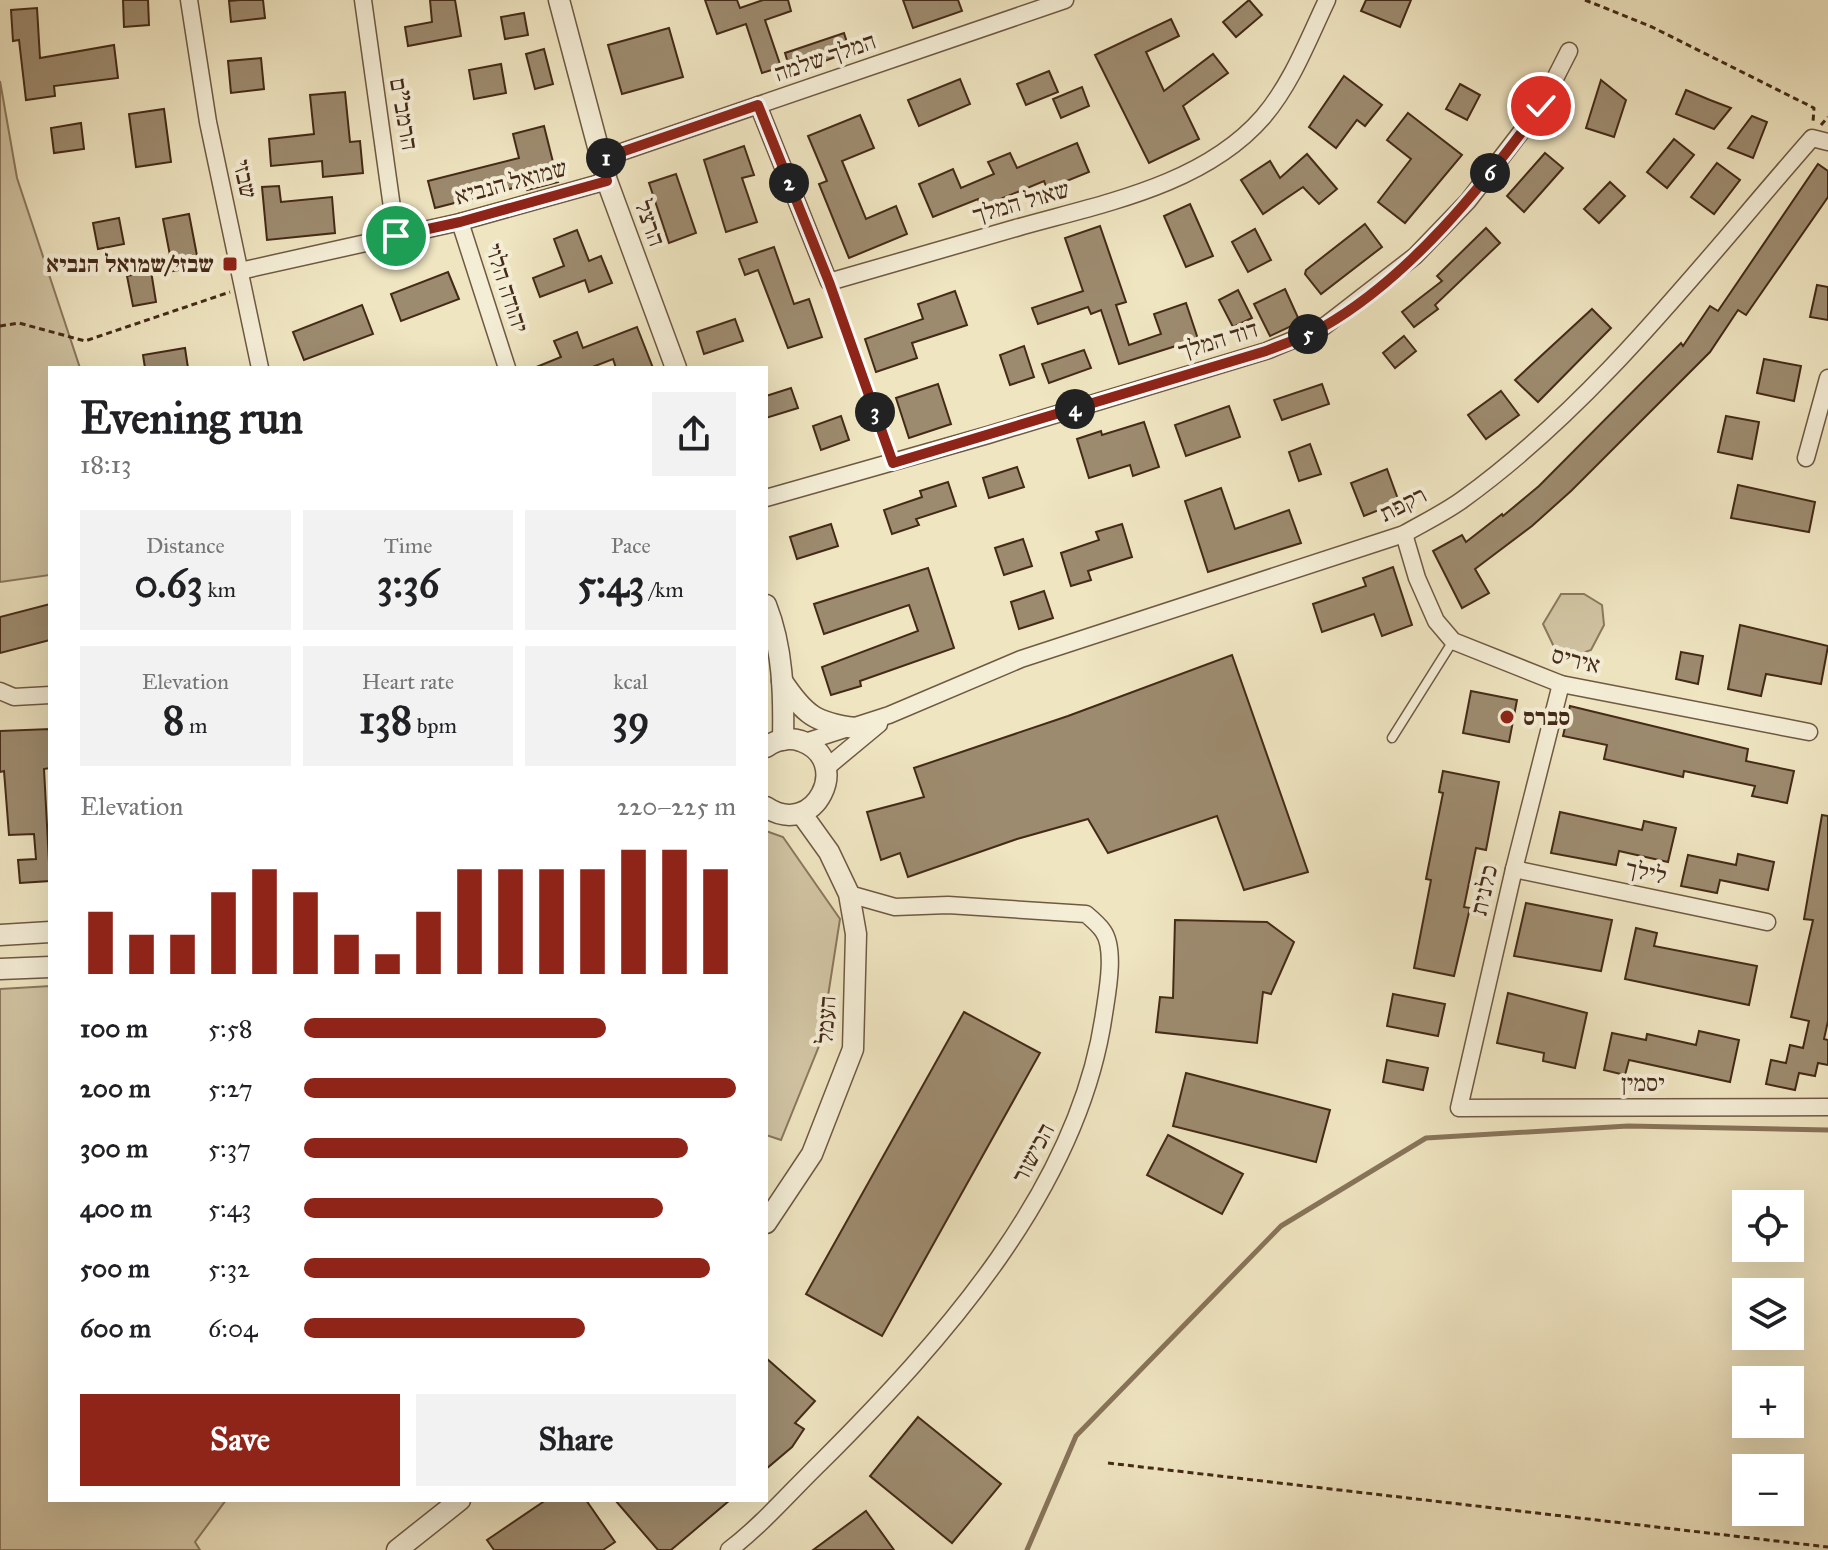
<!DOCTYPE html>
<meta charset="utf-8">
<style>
:root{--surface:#fff;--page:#f2f2f2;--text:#202124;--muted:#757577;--accent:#8f2418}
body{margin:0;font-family:"IM FELL Great Primer","Frank Ruhl Libre",serif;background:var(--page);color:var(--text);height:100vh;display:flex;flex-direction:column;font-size:30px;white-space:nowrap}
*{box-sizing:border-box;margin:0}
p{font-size:26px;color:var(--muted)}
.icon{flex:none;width:44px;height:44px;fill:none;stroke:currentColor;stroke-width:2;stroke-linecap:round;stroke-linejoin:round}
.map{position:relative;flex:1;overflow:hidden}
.sheet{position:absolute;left:48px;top:366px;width:720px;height:1136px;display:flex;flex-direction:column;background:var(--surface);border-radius:0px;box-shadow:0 8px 32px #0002}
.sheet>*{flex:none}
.controls{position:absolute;left:1732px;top:1190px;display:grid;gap:16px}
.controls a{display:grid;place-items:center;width:72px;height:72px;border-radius:0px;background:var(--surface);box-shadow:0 8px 32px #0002;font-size:40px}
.pin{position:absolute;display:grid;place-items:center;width:68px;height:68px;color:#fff;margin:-34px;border:4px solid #fff;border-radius:50%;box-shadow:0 2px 8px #0007}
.km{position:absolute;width:40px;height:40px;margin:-20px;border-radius:50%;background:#222;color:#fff;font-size:22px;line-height:40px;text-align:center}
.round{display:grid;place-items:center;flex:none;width:84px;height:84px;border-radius:0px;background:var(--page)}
.head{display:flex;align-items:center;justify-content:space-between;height:136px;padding:0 32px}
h1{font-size:44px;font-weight:800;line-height:60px}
.figures{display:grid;grid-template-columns:repeat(3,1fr);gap:12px;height:136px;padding:8px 32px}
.figures div{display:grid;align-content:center;border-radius:0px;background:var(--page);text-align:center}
.figures b{font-size:40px;font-weight:800}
.figures small{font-size:22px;font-weight:400}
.figures p{font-size:22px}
.chart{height:224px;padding:16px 32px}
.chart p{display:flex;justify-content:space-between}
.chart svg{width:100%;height:144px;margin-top:8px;stroke:var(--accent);stroke-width:6}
.action{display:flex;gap:16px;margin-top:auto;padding:16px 32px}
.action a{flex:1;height:92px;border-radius:0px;background:var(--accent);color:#fff;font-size:32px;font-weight:800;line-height:92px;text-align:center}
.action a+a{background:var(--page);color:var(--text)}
ul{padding:0 32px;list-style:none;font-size:26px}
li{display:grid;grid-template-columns:128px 96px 1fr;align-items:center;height:60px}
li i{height:20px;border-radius:10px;background:var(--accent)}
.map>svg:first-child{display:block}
</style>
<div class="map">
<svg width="1828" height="1550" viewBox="0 0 1828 1550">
<rect width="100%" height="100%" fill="#efe5c1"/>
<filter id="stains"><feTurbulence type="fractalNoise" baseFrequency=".0025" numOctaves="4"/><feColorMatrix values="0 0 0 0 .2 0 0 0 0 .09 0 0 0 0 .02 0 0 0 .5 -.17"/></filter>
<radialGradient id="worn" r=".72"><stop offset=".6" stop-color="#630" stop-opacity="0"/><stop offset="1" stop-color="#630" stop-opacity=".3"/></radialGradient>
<g fill="#d2c5a4" stroke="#8b785e" stroke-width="2">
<polygon points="0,81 17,178 80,368 50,368 50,575 0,582"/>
<polygon points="1561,594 1584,594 1602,605 1604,625 1591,650 1571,657 1555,649 1543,624"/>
<polygon points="766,831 783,837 840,919 821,1041 781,1140 766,1135"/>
<polygon points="50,986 50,1500 226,1500 195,1542 200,1550 0,1550 0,989"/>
</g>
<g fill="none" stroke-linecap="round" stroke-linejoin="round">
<polyline stroke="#88745a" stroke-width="5" points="1027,1550 1076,1436 1281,1226 1426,1138 1628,1126 1828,1130"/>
</g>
<g fill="#9d8b6f" stroke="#442a17" stroke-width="2">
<polygon points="123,0 148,0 149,25 124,27"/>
<polygon points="240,0 263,0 265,18 231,22 229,1"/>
<polygon points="430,0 455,0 461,36 408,46 405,27 432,22"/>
<polygon points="705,0 737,0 740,8 763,0 788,0 791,11 765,20 781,67 762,73 746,24 717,34"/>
<polygon points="903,0 958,0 962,11 913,28"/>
<polygon points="1249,0 1262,15 1236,37 1223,22"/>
<polygon points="1366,0 1411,0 1400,27 1361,11"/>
<polygon points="37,8 40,58 114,45 118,78 54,86 55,96 26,100 19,40 13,41 11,10"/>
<polygon points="524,13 528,35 505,39 501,17"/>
<polygon points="1171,19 1179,36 1146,52 1164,91 1213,54 1228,73 1183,106 1199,139 1149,163 1095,55"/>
<polygon points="669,28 683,77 622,94 608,45"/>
<polygon points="844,33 850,52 791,73 785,53"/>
<polygon points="544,49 553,84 535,89 526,54"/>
<polygon points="261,58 264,89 231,93 228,61"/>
<polygon points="501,64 506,93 474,99 469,70"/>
<polygon points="1049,71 1058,92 1026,105 1017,84"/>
<polygon points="1344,76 1382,105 1365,126 1357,120 1336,148 1309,127"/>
<polygon points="960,79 970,104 919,126 908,100"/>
<polygon points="1601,80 1626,100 1614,137 1586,128"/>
<polygon points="1460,84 1480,95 1467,120 1446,109"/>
<polygon points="1082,87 1089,106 1061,118 1053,99"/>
<polygon points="1686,90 1710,100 1731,108 1714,129 1676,114"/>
<polygon points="345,92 350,142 360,141 363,173 323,177 322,161 271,166 269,139 314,134 310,95"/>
<polygon points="164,109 171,162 136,167 129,114"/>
<polygon points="1408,113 1462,155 1405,223 1378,202 1411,159 1387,140"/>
<polygon points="860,115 874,148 842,161 866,219 896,206 907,234 849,258 819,184 827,181 808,136"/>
<polygon points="1752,116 1767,122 1753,158 1728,148"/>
<polygon points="81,123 84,149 54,153 51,128"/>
<polygon points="544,126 558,182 527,190 525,185 435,208 428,181 519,158 513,134"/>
<polygon points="1674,139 1694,155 1667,188 1647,172"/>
<polygon points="1077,143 1089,172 1047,189 1044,181 981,207 978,199 933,217 919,184 953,169 961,188 994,174 988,162 1010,153 1017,168"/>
<polygon points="744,146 754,175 742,178 757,222 726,232 704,160"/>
<polygon points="1545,153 1563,168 1524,212 1507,196"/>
<polygon points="1307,154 1337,189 1319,204 1303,187 1263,214 1241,180 1270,161 1280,178"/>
<polygon points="1717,163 1740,180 1714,214 1691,197"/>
<polygon points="1818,164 1828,171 1828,197 1746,315 1738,310 1710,352 1571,491 1532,526 1475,569 1489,593 1462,608 1433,551 1462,535 1466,542 1502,514 1503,516 1539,486 1681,343 1683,346 1710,306 1718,311"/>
<polygon points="676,174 696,233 669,243 649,183"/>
<polygon points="1610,182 1625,196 1599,223 1584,209"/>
<polygon points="279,186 281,202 332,197 335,233 267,240 262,187"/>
<polygon points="1190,204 1213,256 1186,267 1164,216"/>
<polygon points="189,214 199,266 173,271 163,219"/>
<polygon points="119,218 124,244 98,249 93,223"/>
<polygon points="1365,224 1382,247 1321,294 1305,274 1306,270"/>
<polygon points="1100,226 1126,302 1116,305 1129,345 1161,334 1154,314 1186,303 1198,339 1119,364 1101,310 1091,314 1088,307 1038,324 1032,308 1083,291 1065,238"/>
<polygon points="1486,228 1500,243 1435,305 1438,309 1414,327 1402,312 1442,281 1437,276"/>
<polygon points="1255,229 1271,260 1248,272 1232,242"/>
<polygon points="577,230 589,261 601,256 612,283 589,292 585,280 540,297 533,278 564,266 554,239"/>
<polygon points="774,247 794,304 809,299 822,337 788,348 758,270 745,275 739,259"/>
<polygon points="151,271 156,302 133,306 127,276"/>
<polygon points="448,272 459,299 401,321 391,294"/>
<polygon points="1817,285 1828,287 1828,320 1810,317"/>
<polygon points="1285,289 1300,322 1270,336 1254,304"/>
<polygon points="1238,290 1252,318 1233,327 1219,300"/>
<polygon points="955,291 967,325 912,343 917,358 876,372 865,339 923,319 918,304"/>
<polygon points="362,305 373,334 304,360 293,332"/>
<polygon points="1592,309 1611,328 1538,402 1515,380"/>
<polygon points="735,319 743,341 704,354 697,332"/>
<polygon points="637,327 653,368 616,368 613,359 590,368 534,368 561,357 554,341 577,332 583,348"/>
<polygon points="1404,336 1416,351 1395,368 1383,353"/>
<polygon points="1024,346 1034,377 1010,385 1000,355"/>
<polygon points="185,348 188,368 145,368 143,355"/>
<polygon points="1084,350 1091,368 1049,383 1042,364"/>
<polygon points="1764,359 1801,366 1794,401 1757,393"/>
<polygon points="938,384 951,424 909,438 896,398"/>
<polygon points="1322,384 1329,404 1282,420 1274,400"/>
<polygon points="791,388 798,408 766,418 766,396"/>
<polygon points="1501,391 1519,415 1486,439 1468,415"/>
<polygon points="1229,406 1240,437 1186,456 1175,425"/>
<polygon points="841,416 849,440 821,450 813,426"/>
<polygon points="1726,416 1759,422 1752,459 1718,452"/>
<polygon points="1144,422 1159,467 1133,476 1130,465 1089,478 1077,439 1101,431 1102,435"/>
<polygon points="1310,444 1321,474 1299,481 1289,452"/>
<polygon points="1017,467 1024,487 989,498 983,478"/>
<polygon points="1387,469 1399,502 1364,516 1351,483"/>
<polygon points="948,482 956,506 916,519 919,525 892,534 884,510 922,497 920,491"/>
<polygon points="1738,485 1815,502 1809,532 1731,518"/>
<polygon points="1221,488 1235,529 1289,510 1301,543 1208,572 1185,501"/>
<polygon points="831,524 838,546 797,559 790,537"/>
<polygon points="1122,524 1132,557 1088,571 1091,580 1071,586 1061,553 1099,540 1096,532"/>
<polygon points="1023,539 1032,566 1004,575 995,548"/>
<polygon points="1393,567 1412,625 1382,636 1374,614 1322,632 1313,604 1366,586 1363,578"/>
<polygon points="928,568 954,648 860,681 861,686 831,695 822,667 918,631 909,605 824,634 814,604"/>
<polygon points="1044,591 1053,618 1019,629 1011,602"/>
<polygon points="50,604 50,640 0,653 0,617"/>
<polygon points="1740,625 1828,646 1821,684 1766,674 1761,696 1728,689"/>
<polygon points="1681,652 1703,656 1698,684 1676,679"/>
<polygon points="1232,655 1308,872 1244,890 1217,816 1108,853 1088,819 1017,839 908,877 900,853 881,860 867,812 924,797 914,768 1068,716"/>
<polygon points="1471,691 1517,700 1509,742 1463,733"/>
<polygon points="1570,706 1748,749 1746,761 1794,771 1787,803 1752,796 1755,786 1684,771 1683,777 1604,759 1607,745 1563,736"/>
<polygon points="50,729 50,768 44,769 50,881 20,883 18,860 36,859 34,834 9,835 4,771 0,772 0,731"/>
<polygon points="1443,771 1499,782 1486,850 1476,848 1464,907 1470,908 1454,976 1414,968 1431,880 1426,879 1443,793 1439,792"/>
<polygon points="1560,812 1642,830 1644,821 1676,828 1668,862 1619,851 1616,865 1551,853"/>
<polygon points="1822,815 1828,816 1828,1021 1824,1039 1828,1040 1828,1065 1818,1063 1815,1076 1799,1073 1795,1090 1766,1084 1771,1060 1786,1063 1790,1045 1803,1048 1809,1021 1791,1017 1813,920 1804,919"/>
<polygon points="1738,854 1774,862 1768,890 1720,880 1717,893 1681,886 1688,855 1736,865"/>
<polygon points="1526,903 1612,920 1601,971 1514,956"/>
<polygon points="1175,920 1267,922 1294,942 1271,994 1263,992 1257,1043 1156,1032 1160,997 1173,998"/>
<polygon points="1636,928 1657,933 1654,946 1757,966 1749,1005 1625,979"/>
<polygon points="1508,993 1587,1013 1575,1068 1543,1061 1544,1053 1497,1043"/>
<polygon points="1393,994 1445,1004 1438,1036 1387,1026"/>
<polygon points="964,1012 1040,1053 882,1336 806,1294"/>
<polygon points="1699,1031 1739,1040 1730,1082 1629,1060 1625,1075 1604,1070 1612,1033 1646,1040 1647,1034 1696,1045"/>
<polygon points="1387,1060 1428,1068 1423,1090 1383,1082"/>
<polygon points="1186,1073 1330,1110 1316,1162 1173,1126"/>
<polygon points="1168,1135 1243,1174 1222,1214 1147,1175"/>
<polygon points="766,1358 815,1401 795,1423 804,1429 792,1447 766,1469"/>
<polygon points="918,1417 1001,1484 952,1543 870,1476"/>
<polygon points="546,1500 586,1500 615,1542 603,1550 494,1550 487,1540"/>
<polygon points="615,1500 730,1500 671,1550 658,1550"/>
<polygon points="866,1511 894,1550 813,1550"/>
</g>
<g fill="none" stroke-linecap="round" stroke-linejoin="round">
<defs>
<polyline id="service" points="1392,738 1453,641"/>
<g id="minor">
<polyline points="189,0 208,122 260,368"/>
<polyline points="363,0 396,236"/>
<path d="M758,105l71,177c63,-18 125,-36 187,-54 84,-24 187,-42 247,-111 29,-34 45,-77 64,-117"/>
<polyline points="601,159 1065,0"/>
<polyline points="460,222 507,368"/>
<polyline points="240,271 460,222 607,181"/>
<polyline points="1806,458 1828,378"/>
<polyline points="766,498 988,435 1266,351 1322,328 1415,256 1468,201 1541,106 1569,51"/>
<polyline points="1404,534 1417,578 1436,621 1453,641 1561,684 1809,732"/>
<polyline points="1561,684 1514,869 1459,1108 1828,1107"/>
<polyline points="0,691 14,697 50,695"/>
<path d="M805,742l84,-27 132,-56 383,-125c19,-11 40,-21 58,-34 136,-98 240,-237 350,-362l16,4"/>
<polyline points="826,768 879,724"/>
<polyline points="1514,869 1767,922"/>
<path d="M729,1550c33,-25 62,-59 92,-88 121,-121 258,-273 283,-448 3,-20 12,-65 -1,-83 -4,-6 -11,-12 -17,-17l-138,-9 -53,2 -46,-13"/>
</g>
<g id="tertiary">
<polyline points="559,0 607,181 676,368"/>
<path d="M766,605c17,43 18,89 17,135"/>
<path d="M782,681c22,33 33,42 73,47"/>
<path d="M766,747c10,-7 23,-10 35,-6 53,19 14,99 -35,66"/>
<polyline points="0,935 50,932"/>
<polyline points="0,969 50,967"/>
<polyline points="766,1223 812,1154 853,1049 856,934 849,894 829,852 801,813"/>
<polyline points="397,1550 460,1500"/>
</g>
</defs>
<use href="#service" stroke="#6f5942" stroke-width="11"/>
<use href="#minor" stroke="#6f5942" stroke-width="19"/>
<use href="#tertiary" stroke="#6f5942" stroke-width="23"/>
<g stroke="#442a17" stroke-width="3" stroke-dasharray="6 4" stroke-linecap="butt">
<polyline points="1585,0 1652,27 1814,108 1813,122"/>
<polyline points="1821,125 1828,117"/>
<polyline points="834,297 887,448"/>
<polyline points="0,326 19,323 85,341 230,292"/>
<polyline points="1108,1463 1828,1547"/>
</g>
<use href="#service" stroke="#f5eed7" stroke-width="8"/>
<use href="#minor" stroke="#f5eed7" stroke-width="16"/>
<use href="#tertiary" stroke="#f5eed7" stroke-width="20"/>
</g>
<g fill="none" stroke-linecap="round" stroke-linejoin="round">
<defs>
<path id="route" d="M396,236l64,-14 147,-41 -6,-22 157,-54 71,177 64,181 373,-112c19,-8 40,-14 57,-24 87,-50 160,-141 218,-221"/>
</defs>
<use href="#route" stroke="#fff" stroke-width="16"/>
<use href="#route" stroke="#8f2418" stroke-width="10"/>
</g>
<g fill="#8f2418" stroke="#f5eed7" stroke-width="3">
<rect x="222" y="256" width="16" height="16" rx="4"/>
<circle cx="1507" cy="717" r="8"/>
</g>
<g text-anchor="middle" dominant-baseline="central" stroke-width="8" stroke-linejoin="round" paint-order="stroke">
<g font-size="24" fill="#442a17" stroke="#f5eed7">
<text transform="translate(825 57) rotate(-19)">המלך שלמה</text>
<text transform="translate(404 114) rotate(80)">הרמב"ם</text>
<text transform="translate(245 179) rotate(78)">שבזי</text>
<text transform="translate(511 182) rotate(-15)">שמואל הנביא</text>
<text transform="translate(1021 202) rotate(-16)">שאול המלך</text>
<text transform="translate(650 223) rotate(70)">הרצל</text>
<text transform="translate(507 288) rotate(72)">יהודה הלוי</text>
<text transform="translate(1218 340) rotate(-17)">דוד המלך</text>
<text transform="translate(1403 504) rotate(-27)">רקפת</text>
<text transform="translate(1576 660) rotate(14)">איריס</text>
<text transform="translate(1646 872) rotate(12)">לילך</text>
<text transform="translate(1484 890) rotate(-77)">כלנית</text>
<text transform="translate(826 1020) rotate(-86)">העמל</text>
<text x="1643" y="1083">יסמין</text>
<text transform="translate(1033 1153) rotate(-62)">הכישור</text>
</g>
<g font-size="24" font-weight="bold" fill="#442a17" stroke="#f5eed7" text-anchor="end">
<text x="214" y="264">שבזי/שמואל הנביא</text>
<text x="1523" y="717" text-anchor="start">סברס</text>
</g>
</g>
<rect width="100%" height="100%" filter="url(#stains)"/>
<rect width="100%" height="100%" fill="url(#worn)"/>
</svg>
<div class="controls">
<a><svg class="icon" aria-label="locate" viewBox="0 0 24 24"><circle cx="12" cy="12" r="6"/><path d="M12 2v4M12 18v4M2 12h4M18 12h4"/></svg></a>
<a><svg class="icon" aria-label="layers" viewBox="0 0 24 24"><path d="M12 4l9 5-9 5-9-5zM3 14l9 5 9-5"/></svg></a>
<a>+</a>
<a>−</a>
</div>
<div class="pin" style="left:396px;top:236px;background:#1e9e55"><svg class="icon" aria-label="arrive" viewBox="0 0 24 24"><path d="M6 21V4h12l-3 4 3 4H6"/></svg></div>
<div class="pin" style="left:1541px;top:106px;background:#d93025"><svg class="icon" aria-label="check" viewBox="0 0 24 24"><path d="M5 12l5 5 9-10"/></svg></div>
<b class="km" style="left:606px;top:158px">1</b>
<b class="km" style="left:789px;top:183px">2</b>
<b class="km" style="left:875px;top:412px">3</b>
<b class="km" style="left:1075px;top:409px">4</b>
<b class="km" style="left:1308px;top:334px">5</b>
<b class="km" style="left:1490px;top:173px">6</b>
<section class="sheet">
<div class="head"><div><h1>Evening run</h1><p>18:13</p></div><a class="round"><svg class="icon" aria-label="share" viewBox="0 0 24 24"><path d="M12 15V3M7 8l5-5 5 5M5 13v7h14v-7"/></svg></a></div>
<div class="figures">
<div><p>Distance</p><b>0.63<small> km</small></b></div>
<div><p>Time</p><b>3:36</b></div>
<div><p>Pace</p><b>5:43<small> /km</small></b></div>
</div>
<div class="figures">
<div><p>Elevation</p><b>8<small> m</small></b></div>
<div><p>Heart rate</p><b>138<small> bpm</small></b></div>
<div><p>kcal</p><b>39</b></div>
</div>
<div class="chart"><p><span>Elevation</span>220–225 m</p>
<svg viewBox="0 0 160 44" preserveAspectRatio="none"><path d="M5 44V25M15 44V32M25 44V32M35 44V19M45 44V12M55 44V19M65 44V32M75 44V38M85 44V25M95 44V12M105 44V12M115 44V12M125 44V12M135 44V6M145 44V6M155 44V12"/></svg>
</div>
<ul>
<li><b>100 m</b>5:58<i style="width:70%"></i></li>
<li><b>200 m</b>5:27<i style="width:100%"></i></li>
<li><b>300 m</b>5:37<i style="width:89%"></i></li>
<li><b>400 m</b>5:43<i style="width:83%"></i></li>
<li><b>500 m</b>5:32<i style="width:94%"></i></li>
<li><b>600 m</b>6:04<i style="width:65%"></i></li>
</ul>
<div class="action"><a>Save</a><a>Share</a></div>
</section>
</div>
